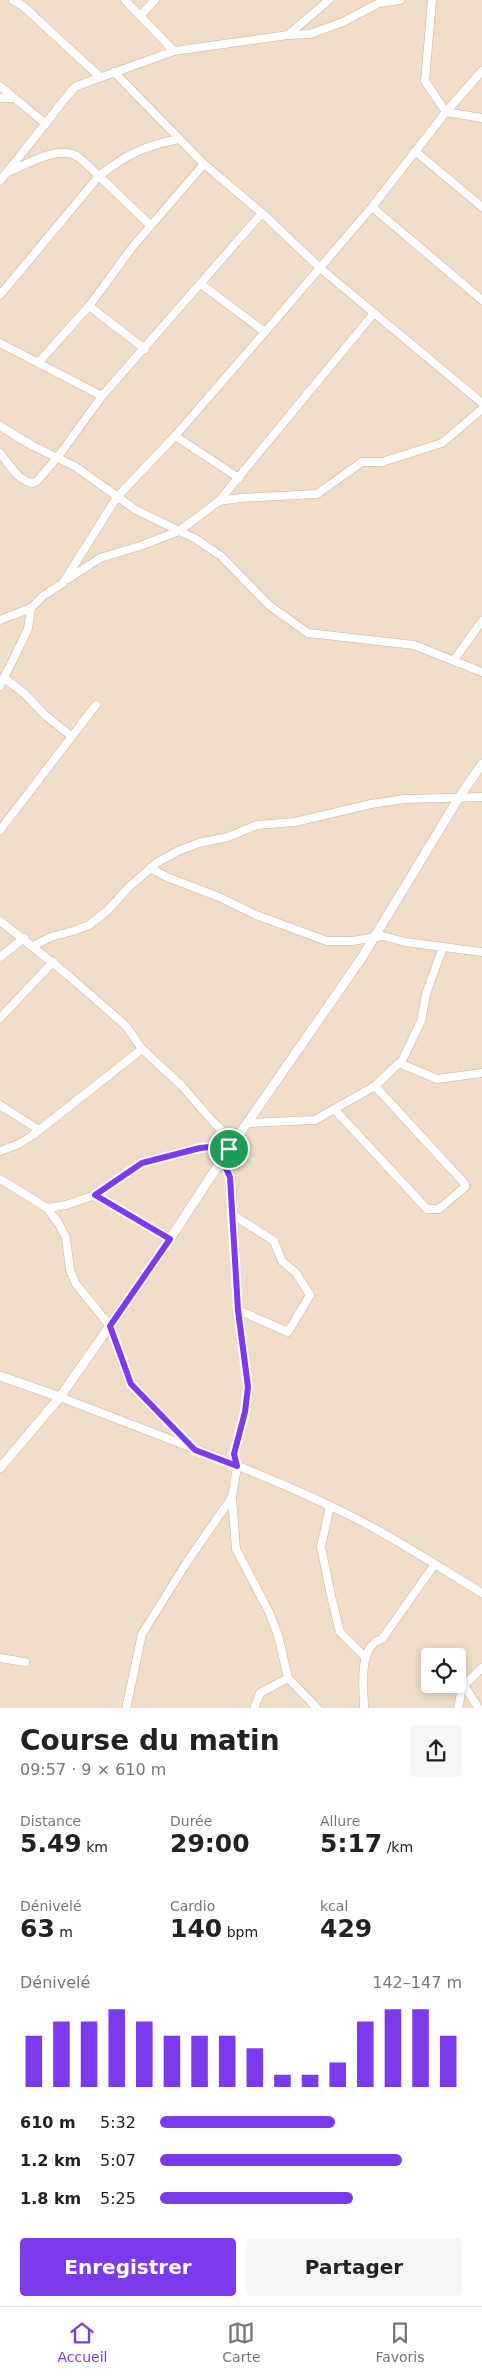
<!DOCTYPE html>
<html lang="fr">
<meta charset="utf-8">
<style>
:root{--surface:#fff;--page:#f6f6f6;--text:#222;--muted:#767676;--line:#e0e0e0;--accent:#7c3aed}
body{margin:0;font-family:"DejaVu Sans",sans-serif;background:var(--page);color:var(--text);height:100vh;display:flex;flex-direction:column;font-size:19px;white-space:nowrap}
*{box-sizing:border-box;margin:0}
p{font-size:16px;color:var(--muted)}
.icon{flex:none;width:28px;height:28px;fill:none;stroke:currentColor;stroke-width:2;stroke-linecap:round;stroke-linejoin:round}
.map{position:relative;height:1708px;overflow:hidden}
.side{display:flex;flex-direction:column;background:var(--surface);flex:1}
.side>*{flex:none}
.buttons{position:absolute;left:421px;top:1648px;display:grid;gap:10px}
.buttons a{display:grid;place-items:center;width:45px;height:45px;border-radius:5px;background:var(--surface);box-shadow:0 2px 8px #0003;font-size:25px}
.pin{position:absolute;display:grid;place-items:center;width:42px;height:42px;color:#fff;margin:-21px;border:2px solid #fff;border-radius:50%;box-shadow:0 1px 5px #0007}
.round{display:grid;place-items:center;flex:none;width:52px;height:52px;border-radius:5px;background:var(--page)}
.headline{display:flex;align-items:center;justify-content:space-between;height:85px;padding:0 20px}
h1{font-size:28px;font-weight:700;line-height:38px}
.stats{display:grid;grid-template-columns:repeat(3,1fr);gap:8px;height:85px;padding:5px 20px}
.stats div{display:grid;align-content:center}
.stats b{font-size:25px;font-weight:700}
.stats small{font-size:14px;font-weight:400}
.stats p{font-size:14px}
.chart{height:140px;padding:10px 20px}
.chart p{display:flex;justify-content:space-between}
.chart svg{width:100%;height:90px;margin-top:5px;stroke:var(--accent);stroke-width:6}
.action{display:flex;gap:10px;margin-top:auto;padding:10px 20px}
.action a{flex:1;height:58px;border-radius:5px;background:var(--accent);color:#fff;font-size:20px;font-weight:700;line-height:58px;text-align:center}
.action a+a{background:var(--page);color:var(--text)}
ul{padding:0 20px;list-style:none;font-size:16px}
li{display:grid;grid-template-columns:80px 60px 1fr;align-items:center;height:38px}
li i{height:12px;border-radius:6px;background:var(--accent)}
.tabs{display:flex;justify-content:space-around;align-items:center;height:70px;border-top:1px solid var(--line);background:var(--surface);font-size:14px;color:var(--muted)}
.tabs a{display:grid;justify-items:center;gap:2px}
.tabs .selected{color:var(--accent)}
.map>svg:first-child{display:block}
</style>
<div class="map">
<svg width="482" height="1709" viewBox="0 0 482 1709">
<rect width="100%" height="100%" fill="#efddca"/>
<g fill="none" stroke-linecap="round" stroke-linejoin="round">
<defs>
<g id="minor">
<polyline points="13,0 23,6 100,77"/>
<polyline points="125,0 174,51"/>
<polyline points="432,0 425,81 446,112 482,118"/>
<polyline points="140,16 155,0"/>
<polyline points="288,35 329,0"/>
<polyline points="114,72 204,164 262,213 320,268 482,403"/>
<polyline points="0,86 46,124"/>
<polyline points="0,98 14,98"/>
<polyline points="415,151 482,207"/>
<path d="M8,172c18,-7 48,-26 67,-17 9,5 17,15 24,21 28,-22 45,-30 80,-37"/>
<polyline points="0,181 68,95 75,87 85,83 174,51 288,35 310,34 343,22 379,3 400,0"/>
<polyline points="372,207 482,300"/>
<polyline points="201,284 265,332"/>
<polyline points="0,295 99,176 150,225"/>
<polyline points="0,343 102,396"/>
<polyline points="145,349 89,306 134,245 204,164"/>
<polyline points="38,363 89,306"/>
<polyline points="0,426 33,446 76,467 136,510 196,539 221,556 270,606 308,633 414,645 482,672"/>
<polyline points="175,436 239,478"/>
<path d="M0,453c9,11 18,28 33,30l4,-2 20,-23 45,-62 160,-183"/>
<polyline points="219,501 374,313"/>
<polyline points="68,579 100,558 140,546 179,531 219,501 240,498 317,494 362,462 382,462 442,443 482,409"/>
<polyline points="0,620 31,608 43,596 63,583 117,497 175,436 265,332 372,207 446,112 482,71"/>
<polyline points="454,660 482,621"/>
<polyline points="4,678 24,693 45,715 71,736"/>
<polyline points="0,686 28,629 31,608"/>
<polyline points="0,830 96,705"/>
<polyline points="150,868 167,877 219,897 256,915 327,941 352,941 383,936 405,942 482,952"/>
<polyline points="0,921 69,976 126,1026 142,1049 182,1086 214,1123 235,1142"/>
<polyline points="33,946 51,937 73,931 89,925 107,911 129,887 158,862 178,851 199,843 228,837 257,825 295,822 371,804 404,799 482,797"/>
<polyline points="0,957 24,938"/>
<polyline points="0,1018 53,962"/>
<polyline points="401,1063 421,1021 426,994 443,947"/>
<polyline points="0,1105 39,1130"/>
<polyline points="335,1110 427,1209 439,1209 465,1187 465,1184 375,1086"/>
<polyline points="248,1123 315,1120 375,1086 399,1063 437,1079 482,1073"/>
<polyline points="0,1151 19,1144 33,1135 142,1049"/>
<polyline points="0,1179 47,1208 59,1224 66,1238 70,1270 76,1284 110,1326 128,1379 193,1448"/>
<polyline points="95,1195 170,1239"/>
<polyline points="47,1208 66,1205 95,1195 144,1162 200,1148 220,1146 229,1149"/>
<polyline points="233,1215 274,1241 282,1261 296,1273 310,1295 288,1332 238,1310"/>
<path d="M60,1397c97,38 198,73 291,119 46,23 88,51 131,77"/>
<polyline points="232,1497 236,1549 269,1612 278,1635 288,1678 318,1709"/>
<polyline points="330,1506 321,1547 332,1600 340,1632 365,1657"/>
<polyline points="0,1658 25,1662"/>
<polyline points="464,1685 479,1709"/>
<polyline points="126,1709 142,1634 187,1562 232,1497 237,1467 234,1454 245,1412 248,1387 238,1310 231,1177 228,1171 220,1163"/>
<polyline points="254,1709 260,1693 288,1678"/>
<path d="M364,1709c0,-20 -7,-63 18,-70l53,-75"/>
<polyline points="458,1709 462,1687 482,1668"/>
</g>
<g id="tertiary">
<polyline points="0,1376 60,1397"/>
<polyline points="0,1468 60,1397 158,1257 229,1149 361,959 460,796 482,764"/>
</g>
</defs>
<use href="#minor" stroke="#c5b4a2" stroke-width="9"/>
<use href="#tertiary" stroke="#c5b4a2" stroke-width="10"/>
<use href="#minor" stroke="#fff" stroke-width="8"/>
<use href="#tertiary" stroke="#fff" stroke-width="9"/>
</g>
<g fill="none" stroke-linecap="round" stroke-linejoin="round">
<defs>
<polygon id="route" points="220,1146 229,1149 220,1163 225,1166 230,1177 238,1310 248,1387 245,1412 234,1454 237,1466 195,1450 131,1384 110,1326 170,1239 95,1195 142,1163 200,1148"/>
</defs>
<use href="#route" stroke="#fff" stroke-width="10"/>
<use href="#route" stroke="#7c3aed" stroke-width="6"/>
</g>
</svg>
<div class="buttons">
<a><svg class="icon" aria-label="locate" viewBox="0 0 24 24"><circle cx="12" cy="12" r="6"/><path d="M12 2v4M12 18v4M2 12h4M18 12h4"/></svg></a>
</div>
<div class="pin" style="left:229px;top:1149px;background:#1e9e55"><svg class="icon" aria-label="arrive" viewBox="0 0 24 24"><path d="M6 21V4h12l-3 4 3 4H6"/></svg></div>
</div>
<section class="side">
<div class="headline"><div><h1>Course du matin</h1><p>09:57 · 9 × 610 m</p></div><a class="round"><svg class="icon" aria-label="share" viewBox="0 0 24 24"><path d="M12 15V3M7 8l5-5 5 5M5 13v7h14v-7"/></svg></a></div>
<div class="stats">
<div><p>Distance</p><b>5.49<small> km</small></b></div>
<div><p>Durée</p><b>29:00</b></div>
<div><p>Allure</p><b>5:17<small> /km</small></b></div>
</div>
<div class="stats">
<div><p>Dénivelé</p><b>63<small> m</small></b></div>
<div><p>Cardio</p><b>140<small> bpm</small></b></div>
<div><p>kcal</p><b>429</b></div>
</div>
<div class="chart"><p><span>Dénivelé</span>142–147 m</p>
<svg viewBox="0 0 160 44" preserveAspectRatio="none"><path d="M5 44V19M15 44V12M25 44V12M35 44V6M45 44V12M55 44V19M65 44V19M75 44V19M85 44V25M95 44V38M105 44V38M115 44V32M125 44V12M135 44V6M145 44V6M155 44V19"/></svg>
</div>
<ul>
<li><b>610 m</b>5:32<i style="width:58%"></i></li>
<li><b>1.2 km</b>5:07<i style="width:80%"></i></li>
<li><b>1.8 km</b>5:25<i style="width:64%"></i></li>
</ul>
<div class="action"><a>Enregistrer</a><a>Partager</a></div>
</section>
<nav class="tabs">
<a class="selected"><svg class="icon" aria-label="home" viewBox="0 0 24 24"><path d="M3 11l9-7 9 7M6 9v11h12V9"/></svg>Accueil</a>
<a><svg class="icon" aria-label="map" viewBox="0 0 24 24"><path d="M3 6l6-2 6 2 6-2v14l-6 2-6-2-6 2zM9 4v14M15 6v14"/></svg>Carte</a>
<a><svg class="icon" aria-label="saved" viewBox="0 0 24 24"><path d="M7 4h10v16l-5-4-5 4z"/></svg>Favoris</a>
</nav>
